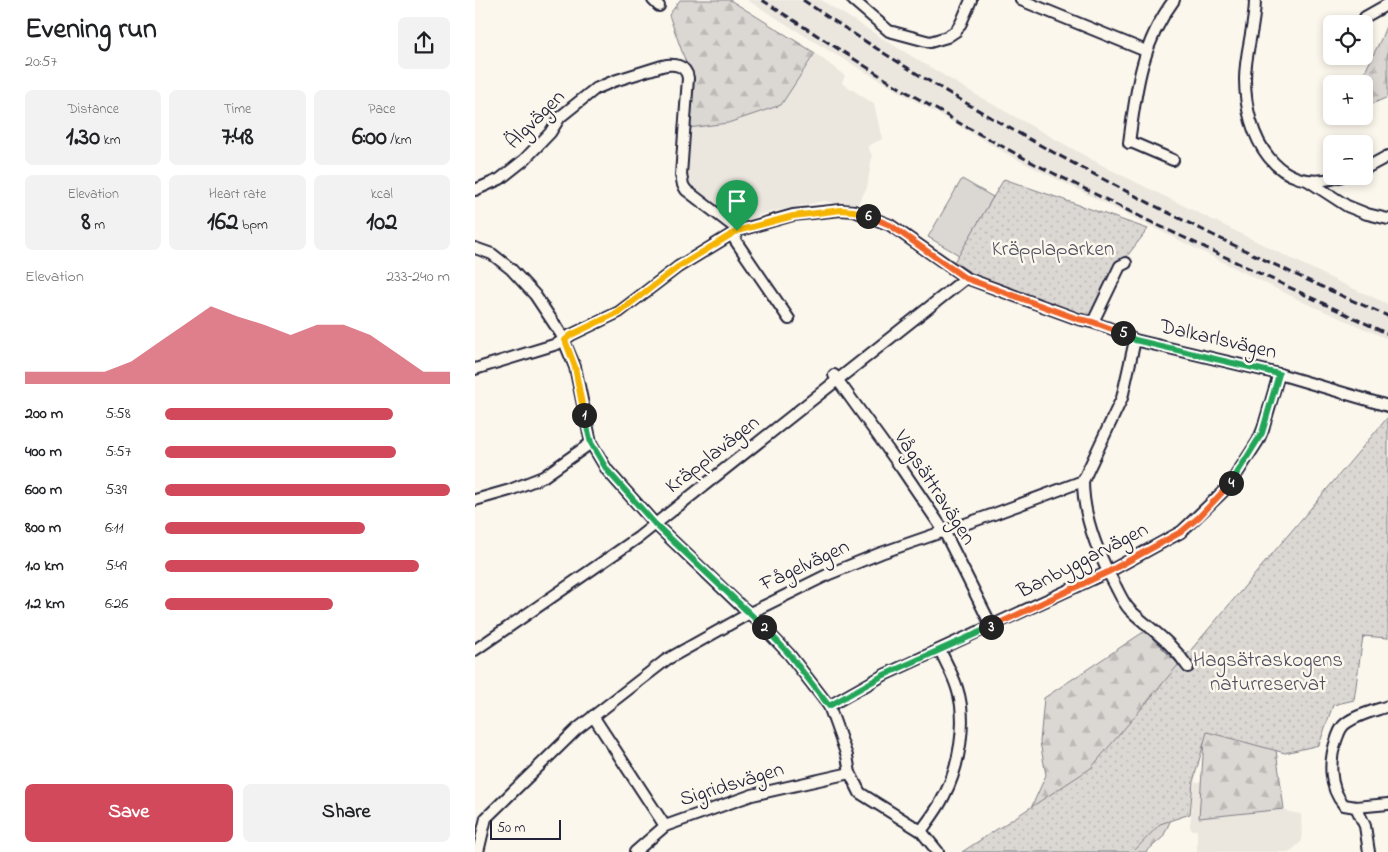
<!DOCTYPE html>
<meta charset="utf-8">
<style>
:root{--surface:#fff;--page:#f2f2f2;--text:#202124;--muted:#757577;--accent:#d1495b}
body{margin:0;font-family:"Indie Flower",sans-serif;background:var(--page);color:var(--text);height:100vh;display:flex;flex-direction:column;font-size:19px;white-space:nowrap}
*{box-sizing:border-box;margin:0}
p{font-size:16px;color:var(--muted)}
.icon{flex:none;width:28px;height:28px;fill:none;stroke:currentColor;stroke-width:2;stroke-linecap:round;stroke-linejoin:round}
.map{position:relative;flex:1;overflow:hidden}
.side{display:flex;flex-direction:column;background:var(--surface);width:475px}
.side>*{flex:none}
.buttons{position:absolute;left:848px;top:15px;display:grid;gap:10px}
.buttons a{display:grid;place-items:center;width:50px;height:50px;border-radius:8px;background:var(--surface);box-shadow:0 2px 8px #0003;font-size:25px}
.scale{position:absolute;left:15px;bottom:12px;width:71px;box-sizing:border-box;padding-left:5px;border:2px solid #22223b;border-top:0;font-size:14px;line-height:18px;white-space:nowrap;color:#22223b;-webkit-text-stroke:4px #fbf7ec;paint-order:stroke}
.pin{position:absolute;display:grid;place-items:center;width:42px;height:42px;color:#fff;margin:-51px -21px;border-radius:50% 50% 50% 0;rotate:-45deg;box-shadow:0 0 5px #0007}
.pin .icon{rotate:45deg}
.km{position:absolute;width:25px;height:25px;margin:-12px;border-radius:50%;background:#222;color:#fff;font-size:14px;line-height:25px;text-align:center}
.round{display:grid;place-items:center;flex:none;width:52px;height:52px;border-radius:8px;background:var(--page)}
.summary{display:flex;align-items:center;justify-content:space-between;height:85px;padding:0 25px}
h1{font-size:28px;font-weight:800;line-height:38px}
.stats{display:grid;grid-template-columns:repeat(3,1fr);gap:8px;height:85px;padding:5px 25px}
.stats div{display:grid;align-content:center;border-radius:8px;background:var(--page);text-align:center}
.stats b{font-size:25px;font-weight:800}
.stats small{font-size:14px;font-weight:400}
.stats p{font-size:14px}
.chart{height:140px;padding:10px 25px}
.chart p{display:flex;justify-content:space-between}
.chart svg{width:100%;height:90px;margin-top:5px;fill:var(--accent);opacity:.7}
.button{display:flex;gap:10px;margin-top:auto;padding:10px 25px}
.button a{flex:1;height:58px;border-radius:8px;background:var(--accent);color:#fff;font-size:20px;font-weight:800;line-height:58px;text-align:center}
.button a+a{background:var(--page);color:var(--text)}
ul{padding:0 25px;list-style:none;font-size:16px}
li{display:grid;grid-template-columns:80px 60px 1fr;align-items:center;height:38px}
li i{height:12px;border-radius:6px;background:var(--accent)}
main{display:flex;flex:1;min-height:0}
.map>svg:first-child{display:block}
</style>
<main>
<section class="side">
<div class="summary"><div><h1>Evening run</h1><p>20:57</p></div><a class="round"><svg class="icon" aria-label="share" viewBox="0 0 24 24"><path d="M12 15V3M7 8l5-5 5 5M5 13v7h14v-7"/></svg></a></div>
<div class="stats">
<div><p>Distance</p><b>1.30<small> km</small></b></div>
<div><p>Time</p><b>7:48</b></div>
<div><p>Pace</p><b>6:00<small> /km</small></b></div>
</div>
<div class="stats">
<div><p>Elevation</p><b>8<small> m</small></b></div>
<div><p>Heart rate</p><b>162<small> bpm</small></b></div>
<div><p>kcal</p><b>102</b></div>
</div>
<div class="chart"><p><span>Elevation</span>233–240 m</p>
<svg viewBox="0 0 160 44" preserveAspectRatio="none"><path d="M0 44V38L10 38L20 38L30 38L40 33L50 24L60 15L70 6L80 11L90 15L100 20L110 15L120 15L130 20L140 29L150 38L160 38V44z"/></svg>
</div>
<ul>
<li><b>200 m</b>5:58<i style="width:80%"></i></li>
<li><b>400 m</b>5:57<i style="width:81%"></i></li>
<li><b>600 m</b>5:39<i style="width:100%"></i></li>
<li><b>800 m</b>6:11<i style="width:70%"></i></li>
<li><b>1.0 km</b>5:49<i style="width:89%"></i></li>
<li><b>1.2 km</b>6:26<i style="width:59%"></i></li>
</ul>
<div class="button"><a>Save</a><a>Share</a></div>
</section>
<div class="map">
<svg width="913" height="852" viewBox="0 0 913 852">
<defs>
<pattern id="forest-firs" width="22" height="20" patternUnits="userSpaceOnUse" patternTransform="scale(1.25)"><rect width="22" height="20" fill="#dbd8d3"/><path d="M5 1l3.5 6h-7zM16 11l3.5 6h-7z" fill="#bcb9b6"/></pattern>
<pattern id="park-dots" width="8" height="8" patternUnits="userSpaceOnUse" patternTransform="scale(1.25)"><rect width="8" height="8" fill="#dbd8d3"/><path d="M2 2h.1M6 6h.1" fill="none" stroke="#bcb9b6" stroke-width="1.8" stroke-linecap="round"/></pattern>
</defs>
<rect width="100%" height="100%" fill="#fbf7ec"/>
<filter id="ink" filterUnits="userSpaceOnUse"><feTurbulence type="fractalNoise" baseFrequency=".02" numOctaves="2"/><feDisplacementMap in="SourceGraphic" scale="10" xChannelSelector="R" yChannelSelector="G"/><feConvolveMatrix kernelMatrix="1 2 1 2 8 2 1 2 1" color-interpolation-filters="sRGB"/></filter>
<g filter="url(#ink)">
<g fill="#ebe7df">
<polygon points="272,0 346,0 423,48 510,100 634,169 868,284 913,304 913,339 828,302 541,159 356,52"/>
<polygon points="340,53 370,76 367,83 399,104 407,139 393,146 397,156 392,188 381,207 349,201 286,214 265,227 228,199 211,180 213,128 253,123 306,105"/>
<polygon points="720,782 742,783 778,791 814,812 826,814 827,841 815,852 722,852 722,830 717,830 715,827 718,789"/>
</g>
<g fill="url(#forest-firs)" stroke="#7e7d87">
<polygon points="205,0 255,0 340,53 306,105 253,123 213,128 216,77 194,15"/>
<polygon points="913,21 913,97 892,106 889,99 889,84 884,84 906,39"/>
<polygon points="913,619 863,657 800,743 809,809 724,818 733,678"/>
<polygon points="670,631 708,669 702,806 688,837 671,852 493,852 553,815 571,775 565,742 569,698"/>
</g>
<g fill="url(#park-dots)" stroke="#7e7d87">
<polygon points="529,179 673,229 632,282 614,319 507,279 479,262"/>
<polygon points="913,417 913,638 888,636 879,700 858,705 844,745 810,753 732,732 718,782 715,814 685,824 658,852 487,852 616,768"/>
</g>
<polygon fill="#dbd8d3" stroke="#7e7d87" points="487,179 518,197 484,255 453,237"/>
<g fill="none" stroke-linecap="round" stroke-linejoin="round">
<defs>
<g id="minor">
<polyline points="178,0 184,6"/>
<polyline points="378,0 414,31 455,42 472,37 481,31 486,23 496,0"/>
<polyline points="546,0 671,51"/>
<path d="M780,0c0,27 -10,52 -10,79 0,57 31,119 97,97"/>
<polyline points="890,17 913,4"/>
<path d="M698,160l-42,-18 -2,1c7,-53 12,-99 45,-143"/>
<polyline points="889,169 913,156"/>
<polyline points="832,180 872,206 892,214 913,219"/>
<path d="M0,190l25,-11 24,-19 26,-27 10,-16 35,-28 19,-8 48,-15c12,-3 24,-1 26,12l-7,97 2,10 3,5 47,36 4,5 -2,9 54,79"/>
<polyline points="0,248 17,254 36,269 60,295 86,334 100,367 116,443 132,470 180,524 268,608 275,613 314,654 354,706 372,756 375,773 385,793 446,831 463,852"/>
<polyline points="618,322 645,266 651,263"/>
<path d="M0,369l82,-25 14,-9 48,-23 59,-45 59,-36 56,-16 48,-5 13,1 36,14 76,53 112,41c20,4 39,11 57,21l144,34 109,32"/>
<polyline points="359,375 427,469 469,531 517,627"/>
<path d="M608,481c0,36 16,75 33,106 4,8 8,17 14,23 21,20 41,31 58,57"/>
<polyline points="0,500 35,490 68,477 116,443"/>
<polyline points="0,650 164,537 491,278"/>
<polyline points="354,706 409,675 633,572 706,532 754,486 783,441 788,429 804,374"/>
<path d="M913,706c-14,5 -32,9 -43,18 -5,4 -6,9 -8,14 -8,21 -9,49 7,67l12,2 32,-3"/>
<polyline points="118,716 190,826"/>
<polyline points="881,807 890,826 894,852"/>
<path d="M446,831c8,-11 17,-22 23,-35 15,-29 24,-75 13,-108 -4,-13 -11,-25 -17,-38"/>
<polyline points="3,852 11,818 102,729 191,660 275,613 354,574 406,553 519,514 608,481 647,398 660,340"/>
<polyline points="160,852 190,826 277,795 375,773"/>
</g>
</defs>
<use href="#minor" stroke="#22223b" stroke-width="14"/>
<use href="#minor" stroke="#fbf7ec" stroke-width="10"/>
<g stroke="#22223b" stroke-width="3" stroke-dasharray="8 4" stroke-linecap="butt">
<polyline points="287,0 415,82 486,124 560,164 674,221 913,334"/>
<path d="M328,0c130,89 268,165 410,235 58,28 116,56 175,81"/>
</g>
</g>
</g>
<g fill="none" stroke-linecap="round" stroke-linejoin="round" filter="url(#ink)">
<defs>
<polyline id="split-1" points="109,415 100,367 90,340 96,335 144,312 203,267 262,231"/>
<polyline id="split-2" points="109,415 116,443 132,470 180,524 289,627"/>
<polyline id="split-3" points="289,627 314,654 354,706 409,675 516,627"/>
<polyline id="split-4" points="516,627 633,572 706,532 724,517 756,483"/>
<polyline id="split-5" points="648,333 660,340 804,374 787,433 756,483"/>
<polyline id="split-6" points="393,216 415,225 490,278 603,319 618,322 648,333"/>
<polyline id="split-7" points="262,231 318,216 366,210 379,211 393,216"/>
</defs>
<use href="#split-1" stroke="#fff" stroke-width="10"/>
<use href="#split-2" stroke="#fff" stroke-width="10"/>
<use href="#split-3" stroke="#fff" stroke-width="10"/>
<use href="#split-4" stroke="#fff" stroke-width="10"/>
<use href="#split-5" stroke="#fff" stroke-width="10"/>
<use href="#split-6" stroke="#fff" stroke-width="10"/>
<use href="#split-7" stroke="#fff" stroke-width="10"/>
<use href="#split-1" stroke="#f5b400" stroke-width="6"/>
<use href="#split-2" stroke="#22a559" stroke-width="6"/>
<use href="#split-3" stroke="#22a559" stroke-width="6"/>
<use href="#split-4" stroke="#f0652b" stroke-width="6"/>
<use href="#split-5" stroke="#22a559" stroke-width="6"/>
<use href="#split-6" stroke="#f0652b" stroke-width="6"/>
<use href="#split-7" stroke="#f5b400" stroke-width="6"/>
</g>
<g text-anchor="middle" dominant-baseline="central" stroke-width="5" stroke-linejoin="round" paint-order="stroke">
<g font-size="21" fill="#22223b" stroke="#fbf7ec">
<text transform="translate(61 120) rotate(-45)">Älgvägen</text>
<text transform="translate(743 340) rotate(13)">Dalkarlsvägen</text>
<text transform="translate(238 455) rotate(-38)">Kräpplavägen</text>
<text transform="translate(459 488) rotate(57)">Vågsättravägen</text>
<text transform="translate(608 561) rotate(-27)">Banbyggarvägen</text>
<text transform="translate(330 566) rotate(-25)">Fågelvägen</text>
<text transform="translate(257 785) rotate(-17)">Sigridsvägen</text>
</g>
<g font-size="21" fill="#505061" stroke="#fbf7ec">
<text x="578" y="250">Kräpplaparken</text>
<text x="793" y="661">Hagsätraskogens<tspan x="793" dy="24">naturreservat</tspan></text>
</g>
</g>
</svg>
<div class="buttons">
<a><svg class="icon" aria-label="locate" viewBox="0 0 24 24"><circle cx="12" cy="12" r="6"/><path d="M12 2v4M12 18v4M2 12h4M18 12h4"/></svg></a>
<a>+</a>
<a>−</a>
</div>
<div class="scale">50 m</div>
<div class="pin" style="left:262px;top:231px;background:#1e9e55"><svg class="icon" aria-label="arrive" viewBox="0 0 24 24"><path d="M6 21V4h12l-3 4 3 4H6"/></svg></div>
<b class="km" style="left:109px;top:415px">1</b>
<b class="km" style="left:289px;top:627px">2</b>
<b class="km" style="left:516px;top:627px">3</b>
<b class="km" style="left:756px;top:483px">4</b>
<b class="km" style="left:648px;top:333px">5</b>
<b class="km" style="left:393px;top:216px">6</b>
</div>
</main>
